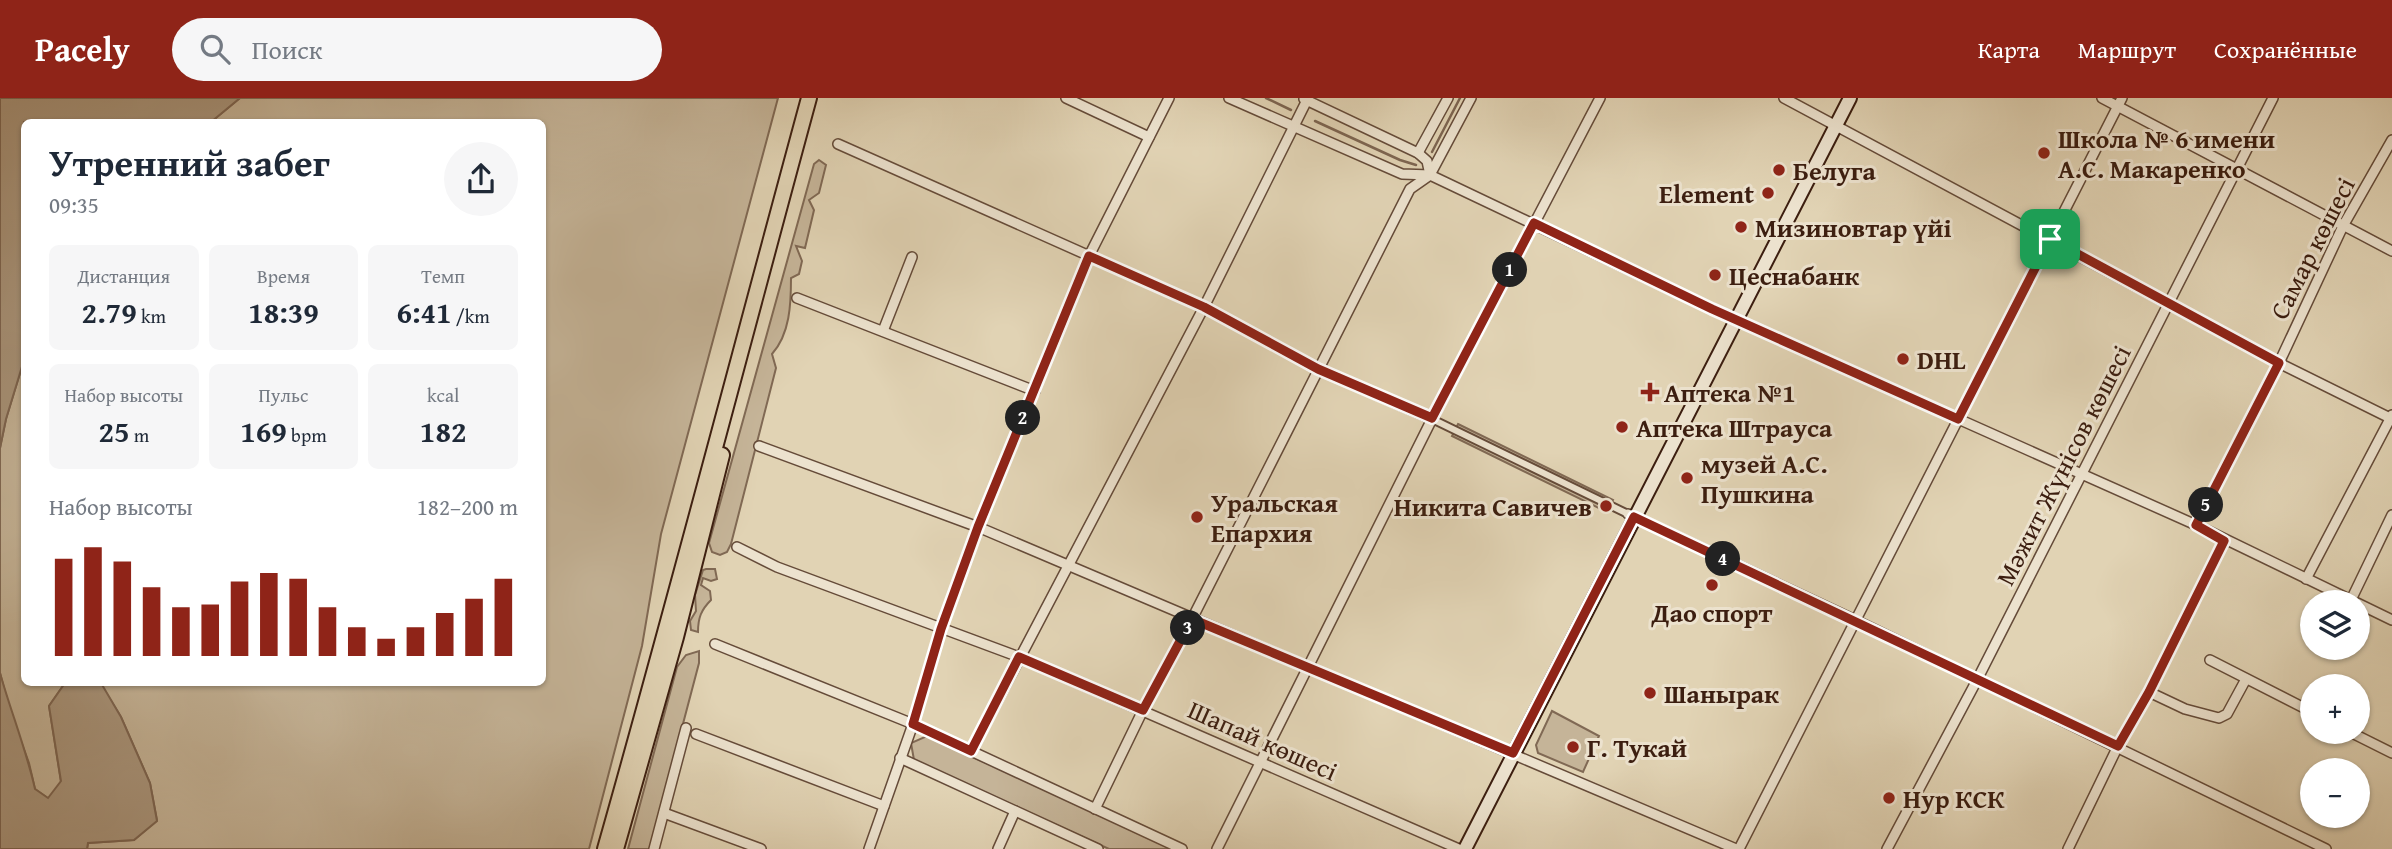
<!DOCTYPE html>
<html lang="ru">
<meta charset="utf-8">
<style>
:root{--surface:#fff;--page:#f6f6f7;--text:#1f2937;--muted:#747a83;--accent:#8f2418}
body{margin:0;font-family:"Gentium Book Plus",serif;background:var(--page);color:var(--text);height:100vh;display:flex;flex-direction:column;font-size:26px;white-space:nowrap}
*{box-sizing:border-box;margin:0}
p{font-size:23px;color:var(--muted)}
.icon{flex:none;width:38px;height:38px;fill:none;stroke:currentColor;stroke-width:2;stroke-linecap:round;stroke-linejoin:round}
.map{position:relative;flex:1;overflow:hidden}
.panel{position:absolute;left:21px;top:21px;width:525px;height:567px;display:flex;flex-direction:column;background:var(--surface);border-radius:10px;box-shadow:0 2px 5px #0004}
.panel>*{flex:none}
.tools{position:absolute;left:2300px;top:492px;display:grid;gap:14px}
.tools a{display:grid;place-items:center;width:70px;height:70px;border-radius:50%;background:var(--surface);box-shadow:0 2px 5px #0004;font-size:35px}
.pin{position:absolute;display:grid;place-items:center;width:60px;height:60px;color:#fff;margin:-30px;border-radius:14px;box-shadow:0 4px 10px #0006}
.km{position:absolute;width:35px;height:35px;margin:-18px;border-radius:50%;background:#222;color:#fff;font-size:19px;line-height:35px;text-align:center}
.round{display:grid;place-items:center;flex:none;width:74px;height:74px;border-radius:37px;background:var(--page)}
.headline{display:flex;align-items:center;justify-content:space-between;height:119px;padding:0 28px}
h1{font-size:38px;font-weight:700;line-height:52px}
.metrics{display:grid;grid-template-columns:repeat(3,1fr);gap:10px;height:119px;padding:7px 28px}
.metrics div{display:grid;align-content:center;border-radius:10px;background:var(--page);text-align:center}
.metrics b{font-size:30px;font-weight:700}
.metrics small{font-size:19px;font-weight:400}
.metrics p{font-size:19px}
.chart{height:196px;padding:14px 28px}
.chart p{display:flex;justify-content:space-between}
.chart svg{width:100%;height:126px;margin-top:7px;stroke:var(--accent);stroke-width:6}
header{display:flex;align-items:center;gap:42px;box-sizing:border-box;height:98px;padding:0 35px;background:var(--accent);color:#fff}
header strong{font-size:33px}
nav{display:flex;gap:38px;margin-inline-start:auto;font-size:24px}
.search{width:490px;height:63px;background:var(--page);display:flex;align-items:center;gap:18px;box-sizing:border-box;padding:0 24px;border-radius:38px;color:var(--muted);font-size:26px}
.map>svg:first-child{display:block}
</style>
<header>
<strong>Pacely</strong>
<div class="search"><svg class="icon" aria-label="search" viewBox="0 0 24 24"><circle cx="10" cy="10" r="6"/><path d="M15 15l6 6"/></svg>Поиск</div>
<nav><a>Карта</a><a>Маршрут</a><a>Сохранённые</a></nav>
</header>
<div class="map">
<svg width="2392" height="751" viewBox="0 0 2392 751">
<rect width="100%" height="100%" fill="#e1d3b4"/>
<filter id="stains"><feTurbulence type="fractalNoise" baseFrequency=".00286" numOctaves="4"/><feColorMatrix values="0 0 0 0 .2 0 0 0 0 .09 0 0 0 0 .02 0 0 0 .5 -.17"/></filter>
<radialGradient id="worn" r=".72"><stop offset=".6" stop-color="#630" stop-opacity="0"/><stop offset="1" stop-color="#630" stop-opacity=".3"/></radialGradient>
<g fill="#c5b498" stroke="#806954" stroke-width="2">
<polygon points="240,0 778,0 661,436 642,548 589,751 87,751 88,745 134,742 157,722 150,685 121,619 100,585 542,584 542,24 211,24"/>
<path d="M819,62l7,5 -7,28 -10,7 5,10 -9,38 -9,-2 6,15 -3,13 -8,4c0,26 -1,56 -19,76l4,14 -45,176 -4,8 -7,3 -8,-3 -3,-9 105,-379z"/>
<polygon points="24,262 24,584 65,585 49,608 61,684 49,701 35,691 29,665 11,616 0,575 0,350 6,321"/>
<polygon points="1458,326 1613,402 1607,414 1452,338"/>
<path d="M706,471h9l2,10 -6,2 -8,-3 -2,7 9,6 1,9c-10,10 -13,18 -13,32l-7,-2 -1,-9 6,-10 -1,-16 8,-25z"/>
<polygon points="699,553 699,565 650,751 628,751 677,569 686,557"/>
<polygon points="1552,613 1599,638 1583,674 1538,655 1536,647"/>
<polygon points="927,638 1175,751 1109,751 914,662 911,645"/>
</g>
<g fill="#a9957c" stroke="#7d6551" stroke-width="2">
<polygon points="0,0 240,0 211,24 24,24 24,262 6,321 0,350"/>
<path d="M0,575c11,39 26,76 35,116l13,9 13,-17 -12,-75 16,-23h36l20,34 29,66 7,38 -23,19 -46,3 -1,6h-87z"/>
</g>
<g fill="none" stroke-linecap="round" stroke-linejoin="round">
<g stroke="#7d6551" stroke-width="2.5">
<polyline points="1266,0 1291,12"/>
<polyline points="1315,23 1400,62 1416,67"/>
<polyline points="1432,54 1460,0"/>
</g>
<defs>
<polyline id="pedestrian" points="1432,321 1628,416"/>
<g id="minor">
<polyline points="1066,0 1149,39"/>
<polyline points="1229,0 1402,76 1430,77 1712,211 2196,427 2355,504"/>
<polyline points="1784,0 2279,265 2392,321"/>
<polyline points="2102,0 2392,153"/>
<polyline points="1304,1 1418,55 1427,63 1430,77"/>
<polyline points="838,46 1204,209 1318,271 1432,321"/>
<polyline points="1418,55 1448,0"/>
<polyline points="797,200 1035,293"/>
<polyline points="883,233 912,159"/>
<polyline points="759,348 978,429 1736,751"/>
<polyline points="1628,416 1855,522 2326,751"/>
<polyline points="2196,427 2279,265 2343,128 2392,42"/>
<polyline points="737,449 777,469 1019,559 1459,751"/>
<polyline points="2306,481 2392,317"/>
<polyline points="2351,502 2392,417"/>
<polyline points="2357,505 2392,522"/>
<polyline points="715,546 913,626 1182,751"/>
<polyline points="2210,562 2312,614"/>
<polyline points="2149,594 2185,611 2219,620 2227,616 2246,581"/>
<polyline points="2350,634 2392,655"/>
<polyline points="696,636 884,708"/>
<polyline points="971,653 1204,209 1308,0"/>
<polyline points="900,660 1098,751"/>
<polyline points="1095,711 1143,612 1192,521 1410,91 1430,77 1471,0"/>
<polyline points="664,715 761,751"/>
<polyline points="654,751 686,630"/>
<polyline points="869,751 913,626 941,531 978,429 1089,158 1169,0"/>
<polyline points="998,751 1015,713"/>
<polyline points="1217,751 1432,321 1600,0"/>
<polyline points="1739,751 2122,0"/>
<polyline points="1887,751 1977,582 2273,0"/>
<polyline points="2068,751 2118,648 2149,594 2224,443"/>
</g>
<polyline id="secondary" points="1465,751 1850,0"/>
<g id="primary">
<path d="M605,751c71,-250 136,-501 204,-751"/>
<polyline points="616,751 676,539 722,357"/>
</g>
</defs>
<use href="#pedestrian" stroke="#654b39" stroke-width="10"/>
<use href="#minor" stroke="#654b39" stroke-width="12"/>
<use href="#secondary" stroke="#3c1e10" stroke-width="16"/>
<use href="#primary" stroke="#3c1e10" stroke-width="18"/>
<use href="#pedestrian" stroke="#ece2ce" stroke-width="6"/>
<use href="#minor" stroke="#ece2ce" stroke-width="9"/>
<use href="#secondary" stroke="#ece2ce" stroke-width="12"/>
<use href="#primary" stroke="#e1d3b4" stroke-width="14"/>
</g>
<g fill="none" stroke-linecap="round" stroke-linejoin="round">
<defs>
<polygon id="route" points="1534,125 1712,211 1958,321 2050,141 2279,265 2196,427 2224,443 2149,594 2118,648 1634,419 1513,655 1192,521 1143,612 1019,559 971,653 913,626 941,531 978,429 1089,158 1204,209 1318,271 1432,320"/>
</defs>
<use href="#route" stroke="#fff" stroke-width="14"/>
<use href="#route" stroke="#8f2418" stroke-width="9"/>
</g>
<g fill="#8f2418" stroke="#ece2ce" stroke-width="2.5">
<circle cx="2044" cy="55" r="7"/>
<circle cx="1779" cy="72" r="7"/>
<circle cx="1768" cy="95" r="7"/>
<circle cx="1741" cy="129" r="7"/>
<circle cx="1715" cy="177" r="7"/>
<circle cx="1903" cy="261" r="7"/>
<path d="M1646.5 283.5h7v7h7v7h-7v7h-7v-7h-7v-7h7z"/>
<circle cx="1622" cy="329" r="7"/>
<circle cx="1687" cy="380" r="7"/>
<circle cx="1606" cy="408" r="7"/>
<circle cx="1197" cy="419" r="7"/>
<circle cx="1712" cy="487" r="7"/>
<circle cx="1650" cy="595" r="7"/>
<circle cx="1573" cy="649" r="7"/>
<circle cx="1889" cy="700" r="7"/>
</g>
<g text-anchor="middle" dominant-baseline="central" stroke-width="6" stroke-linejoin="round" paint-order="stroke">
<g font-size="26" font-weight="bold" fill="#3c1e10" stroke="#ece2ce" text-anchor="start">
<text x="2058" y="40">Школа № 6 имени<tspan x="2058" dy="30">А.С. Макаренко</tspan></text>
<text x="1793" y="72">Белуга</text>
<text x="1754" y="95" text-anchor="end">Element</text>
<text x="1755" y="129">Мизиновтар үйі</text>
<text x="1729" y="177">Цеснабанк</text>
<text x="1917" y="261">DHL</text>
<text x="1664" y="294">Аптека №1</text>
<text x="1636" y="329">Аптека Штрауса</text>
<text x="1701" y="365">музей А.С.<tspan x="1701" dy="30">Пушкина</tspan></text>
<text x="1211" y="404">Уральская<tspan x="1211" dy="30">Епархия</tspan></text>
<text x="1592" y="408" text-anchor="end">Никита Савичев</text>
<text x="1712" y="514" text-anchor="middle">Дао спорт</text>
<text x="1664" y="595">Шанырак</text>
<text x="1587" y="649">Г. Тукай</text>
<text x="1903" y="700">Нур КСК</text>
</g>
<g font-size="26" fill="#3c1e10" stroke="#ece2ce">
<text transform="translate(2312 150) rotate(-63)">Самар көшесі</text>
<text transform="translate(2063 367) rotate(-63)">Мәжит Жүнісов көшесі</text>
<text transform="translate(1263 642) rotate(24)">Шапай көшесі</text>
</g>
</g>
<rect width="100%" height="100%" filter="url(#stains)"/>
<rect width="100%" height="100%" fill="url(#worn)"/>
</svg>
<div class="tools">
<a><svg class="icon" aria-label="layers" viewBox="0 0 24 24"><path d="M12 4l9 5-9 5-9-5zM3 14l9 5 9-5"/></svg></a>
<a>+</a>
<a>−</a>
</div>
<div class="pin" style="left:2050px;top:141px;background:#1e9e55"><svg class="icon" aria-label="arrive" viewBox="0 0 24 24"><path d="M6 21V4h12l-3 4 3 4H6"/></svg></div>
<b class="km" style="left:1510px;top:172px">1</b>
<b class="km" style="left:1023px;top:320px">2</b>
<b class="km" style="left:1188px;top:530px">3</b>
<b class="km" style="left:1723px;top:461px">4</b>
<b class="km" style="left:2206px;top:407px">5</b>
<section class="panel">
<div class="headline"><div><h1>Утренний забег</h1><p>09:35</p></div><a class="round"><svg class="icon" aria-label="share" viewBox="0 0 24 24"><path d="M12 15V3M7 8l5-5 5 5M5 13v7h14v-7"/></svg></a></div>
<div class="metrics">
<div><p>Дистанция</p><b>2.79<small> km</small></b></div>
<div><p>Время</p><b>18:39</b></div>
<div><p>Темп</p><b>6:41<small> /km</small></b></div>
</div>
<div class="metrics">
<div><p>Набор высоты</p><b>25<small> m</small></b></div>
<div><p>Пульс</p><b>169<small> bpm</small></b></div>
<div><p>kcal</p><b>182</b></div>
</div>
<div class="chart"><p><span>Набор высоты</span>182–200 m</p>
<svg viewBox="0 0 160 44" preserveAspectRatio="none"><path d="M5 44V10M15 44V6M25 44V11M35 44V20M45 44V27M55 44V26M65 44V18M75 44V15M85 44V17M95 44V27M105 44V34M115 44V38M125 44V34M135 44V29M145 44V24M155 44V17"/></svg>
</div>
</section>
</div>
